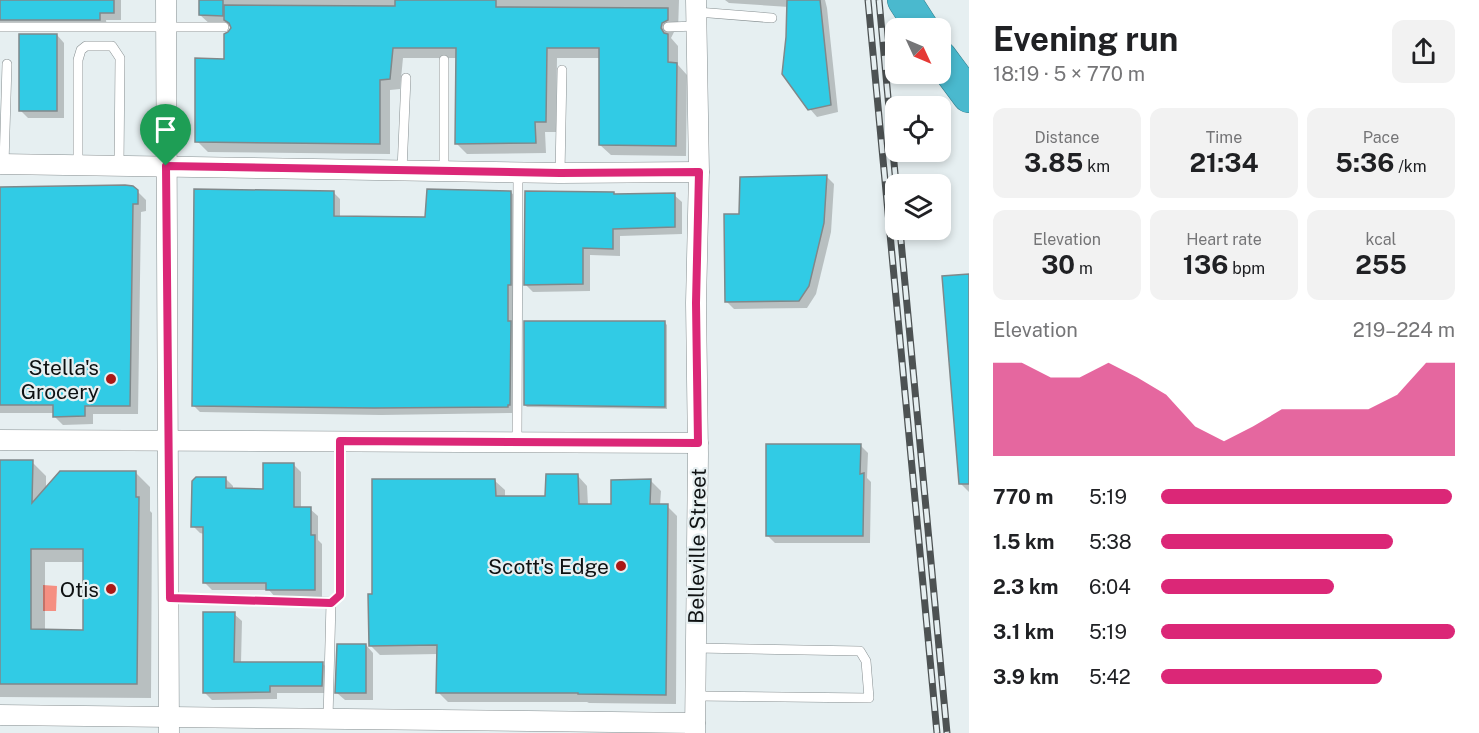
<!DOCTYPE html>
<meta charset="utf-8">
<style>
:root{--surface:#fff;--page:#f2f2f2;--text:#202124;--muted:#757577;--accent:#db2777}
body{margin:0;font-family:"Public Sans",sans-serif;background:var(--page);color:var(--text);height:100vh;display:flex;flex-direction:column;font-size:22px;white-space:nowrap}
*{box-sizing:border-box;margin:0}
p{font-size:20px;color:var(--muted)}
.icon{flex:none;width:33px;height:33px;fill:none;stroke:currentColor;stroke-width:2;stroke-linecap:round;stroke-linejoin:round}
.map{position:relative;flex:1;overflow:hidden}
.drawer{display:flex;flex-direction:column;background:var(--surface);width:510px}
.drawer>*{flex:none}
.needle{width:39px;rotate:134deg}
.controls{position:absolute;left:885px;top:18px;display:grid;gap:12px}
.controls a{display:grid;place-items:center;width:66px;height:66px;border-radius:12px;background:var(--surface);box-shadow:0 3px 9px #0003;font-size:30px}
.pin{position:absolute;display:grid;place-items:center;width:51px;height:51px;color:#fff;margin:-62px -26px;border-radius:50% 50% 50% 0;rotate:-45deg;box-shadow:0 0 6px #0007}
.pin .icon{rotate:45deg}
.round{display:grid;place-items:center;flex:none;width:63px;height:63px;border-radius:12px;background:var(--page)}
.summary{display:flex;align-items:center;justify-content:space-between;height:102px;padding:0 24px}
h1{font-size:33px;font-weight:700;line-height:45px}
.figures{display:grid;grid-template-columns:repeat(3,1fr);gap:9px;height:102px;padding:6px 24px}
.figures div{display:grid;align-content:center;border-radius:12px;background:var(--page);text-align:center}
.figures b{font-size:26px;font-weight:700}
.figures small{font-size:16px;font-weight:400}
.figures p{font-size:16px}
.chart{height:168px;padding:12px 24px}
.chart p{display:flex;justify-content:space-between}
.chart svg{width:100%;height:108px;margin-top:6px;fill:var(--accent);opacity:.7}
ul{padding:0 24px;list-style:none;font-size:20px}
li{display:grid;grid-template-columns:96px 72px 1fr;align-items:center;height:45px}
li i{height:15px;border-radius:8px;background:var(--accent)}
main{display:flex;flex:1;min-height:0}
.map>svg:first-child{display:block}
</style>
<main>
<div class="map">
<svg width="969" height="733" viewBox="0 0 969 733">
<rect width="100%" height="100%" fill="#e6eff1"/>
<polygon fill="#f58f82" points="43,585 57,586 56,611 43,611"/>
<g fill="#0003" fill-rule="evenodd">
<polygon points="0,0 121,0 121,20 106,20 107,27 0,28"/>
<polygon points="201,0 679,0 678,31 674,32 671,38 678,46 678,65 687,75 686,156 611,155 600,145 601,58 557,58 556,132 545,132 546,153 467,154 456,143 458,58 403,58 400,89 390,90 390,154 208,152 197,141 225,60 232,28 232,26 211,25 200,15"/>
<polygon points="725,0 825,0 827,8 838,112 817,117 810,109 789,7 729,3"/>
<polygon points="57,35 64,43 64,118 28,118 20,110"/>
<polygon points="826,176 834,184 831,232 816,294 807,308 734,309 726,301 741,215"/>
<polygon points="0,189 137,191 146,200 146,211 141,212 138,414 93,414 93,424 63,425 54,416 54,413 0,413"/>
<polygon points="511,192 517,199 514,413 381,415 200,412 193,405 334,193 340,199 340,218 426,218"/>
<polygon points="674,195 682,202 682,234 620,236 620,256 590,255 590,291 533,292 526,285 616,196"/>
<polygon points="969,276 969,492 961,484"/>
<polygon points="665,323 667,325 667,409 527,407 525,405"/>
<polygon points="860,445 868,453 867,478 871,482 870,543 775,543 768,536"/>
<path d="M0,461l32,1 14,14v13l90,-16 14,14v24l2,2 -1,185 -151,-1zM45,562h40v69h-40z"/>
<polygon points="294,465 301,472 301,509 310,509 318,516 318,540 322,544 322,597 275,597 269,590 212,590 204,582 204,534 200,533 193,526 225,478 233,486 233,490 264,490"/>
<polygon points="578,476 587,486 588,506 613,506 651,481 661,491 660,505 667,506 677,516 676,704 589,703 587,702 448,702 438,692 438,654 380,655 370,645 373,596 495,481 505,490 505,497 547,497"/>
<polygon points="234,614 242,621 241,663 322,663 330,671 329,693 277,693 277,699 212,700 204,692"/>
<polygon points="366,645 373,653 373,700 345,700 337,693"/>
</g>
<g fill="#31cbe5" stroke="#80888a" stroke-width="1.5" fill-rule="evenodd">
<polygon points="0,0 114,0 114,13 100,13 100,20 0,20"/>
<polygon points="199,0 223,0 223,16 199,15"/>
<polygon points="395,0 496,0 496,7 668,8 668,20 662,23 661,28 664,33 668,34 668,62 677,63 676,146 599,145 599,48 547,48 546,122 535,122 536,143 455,144 456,48 393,48 390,79 380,80 380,144 195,142 195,58 224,59 224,34 228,32 231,28 229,23 224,20 224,5 395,6"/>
<polygon points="787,0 820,0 831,105 808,110 782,74 786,37"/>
<rect x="19" y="34" width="38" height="77"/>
<polygon points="827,175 824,223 809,286 799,301 725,302 724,214 739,214 740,177"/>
<polygon points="125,185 133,186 138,190 138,204 133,204 130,406 85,406 85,416 53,417 53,405 0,405 0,187"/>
<polygon points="194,189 334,191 334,216 425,217 427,189 511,191 511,285 508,285 508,321 511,321 510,405 508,405 508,407 374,408 192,406"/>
<polygon points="525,191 614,192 614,194 675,193 675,227 613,229 613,249 583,248 583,284 524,285"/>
<polygon points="969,274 969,484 959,484 942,276"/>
<polygon points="524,321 665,321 665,407 524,405"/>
<polygon points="766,444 861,444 860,474 864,473 863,536 766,536"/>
<path d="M0,460h33l-1,43 28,-32h76v26h3l-2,187h-137zM31,549h52v81l-52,-1z"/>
<polygon points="263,463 294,463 294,507 311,507 311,535 315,535 315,590 266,590 266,583 203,583 203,527 191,527 192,481 196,477 226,477 226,488 263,489"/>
<polygon points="546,474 578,474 579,504 611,504 611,480 651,479 650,504 668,504 666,695 578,694 578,693 436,693 437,645 369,646 368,594 372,594 372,479 495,479 496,496 545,496"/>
<polygon points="203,612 235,612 234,662 323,662 322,686 270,686 270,692 203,693"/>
<polygon points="337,644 366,644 366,693 335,693"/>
</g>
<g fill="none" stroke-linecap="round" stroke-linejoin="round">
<defs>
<g id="lane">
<polyline points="697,12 772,18"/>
<polyline points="0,27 224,27"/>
<polyline points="668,27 697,26"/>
<polyline points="4,164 7,64"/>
<polyline points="78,165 78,60 81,50 86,46 112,46 120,58 119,166"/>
<polyline points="402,170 406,78"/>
<polyline points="444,171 444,60"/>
<polyline points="560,173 562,70"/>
<polyline points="517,442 518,172"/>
<polyline points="169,598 331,602"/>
<polyline points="696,696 869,698 866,661 860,651 696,648"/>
<polyline points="328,719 331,602 340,595 340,441"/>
</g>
<g id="street">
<polyline points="166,0 169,733"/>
<polyline points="0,164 560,173 699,172"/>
<polyline points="0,440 698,443"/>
<polyline points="0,715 695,723"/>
<polyline points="695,733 698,454 696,303 699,172 696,0"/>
</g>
<g id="highway">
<polyline points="904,0 922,28"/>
<polyline points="940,57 969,96"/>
</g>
</defs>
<use href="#lane" stroke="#878f91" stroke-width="10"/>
<use href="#street" stroke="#878f91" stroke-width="21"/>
<use href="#highway" stroke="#357e8c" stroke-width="34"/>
<use href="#lane" stroke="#fff" stroke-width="9"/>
<use href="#street" stroke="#fff" stroke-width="20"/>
<use href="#highway" stroke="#4ab9ce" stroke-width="33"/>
<defs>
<g id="rail">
<polyline points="868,0 937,733"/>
<polyline points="879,0 896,184"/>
<polyline points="900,230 947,733"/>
</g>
</defs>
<use href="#rail" stroke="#4d5253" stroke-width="7"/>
<use href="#rail" stroke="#e6eff1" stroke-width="4.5" stroke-dasharray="14" stroke-linecap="butt"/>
</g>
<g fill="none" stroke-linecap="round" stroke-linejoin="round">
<defs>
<polygon id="route" points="166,166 560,173 699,172 696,303 698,443 340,441 340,595 331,603 170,598"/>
</defs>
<use href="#route" stroke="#fff" stroke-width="12"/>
<use href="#route" stroke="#db2777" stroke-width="8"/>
</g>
<g fill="#aa1815" stroke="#e6eff1" stroke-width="2">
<circle cx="111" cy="379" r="6"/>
<circle cx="621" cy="566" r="6"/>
<circle cx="111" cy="589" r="6"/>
</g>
<g text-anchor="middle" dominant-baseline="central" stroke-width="4.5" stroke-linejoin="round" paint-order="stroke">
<g font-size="21" fill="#0e1112" stroke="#e6eff1" text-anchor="end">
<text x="99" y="367">Stella's<tspan x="99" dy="24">Grocery</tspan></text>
<text x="609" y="566">Scott's Edge</text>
<text x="99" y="589">Otis</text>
</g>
<g font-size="21" fill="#0e1112" stroke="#e6eff1">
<text transform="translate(697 546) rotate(-89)">Belleville Street</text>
</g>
</g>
</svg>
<div class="controls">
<a><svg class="needle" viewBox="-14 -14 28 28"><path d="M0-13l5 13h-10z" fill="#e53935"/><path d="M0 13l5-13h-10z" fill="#757577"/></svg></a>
<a><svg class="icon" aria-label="locate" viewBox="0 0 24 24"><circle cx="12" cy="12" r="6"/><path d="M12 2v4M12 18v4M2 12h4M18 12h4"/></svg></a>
<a><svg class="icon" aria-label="layers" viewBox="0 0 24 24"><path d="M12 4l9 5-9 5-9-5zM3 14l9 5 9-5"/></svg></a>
</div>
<div class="pin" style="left:166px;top:166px;background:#1e9e55"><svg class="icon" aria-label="arrive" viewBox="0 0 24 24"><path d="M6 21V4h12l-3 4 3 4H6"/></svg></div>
</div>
<section class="drawer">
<div class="summary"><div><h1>Evening run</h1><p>18:19 · 5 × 770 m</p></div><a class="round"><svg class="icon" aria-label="share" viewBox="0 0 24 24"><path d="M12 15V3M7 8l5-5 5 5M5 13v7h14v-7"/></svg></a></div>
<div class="figures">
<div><p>Distance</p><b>3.85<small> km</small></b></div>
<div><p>Time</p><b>21:34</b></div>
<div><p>Pace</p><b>5:36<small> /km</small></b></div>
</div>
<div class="figures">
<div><p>Elevation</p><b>30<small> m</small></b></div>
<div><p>Heart rate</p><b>136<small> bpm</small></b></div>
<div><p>kcal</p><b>255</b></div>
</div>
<div class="chart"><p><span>Elevation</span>219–224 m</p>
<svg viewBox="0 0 160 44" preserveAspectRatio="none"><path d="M0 44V6L10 6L20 12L30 12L40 6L50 12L60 19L70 32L80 38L90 32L100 25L110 25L120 25L130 25L140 19L150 6L160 6V44z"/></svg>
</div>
<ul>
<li><b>770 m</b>5:19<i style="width:99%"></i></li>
<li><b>1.5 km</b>5:38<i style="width:79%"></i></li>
<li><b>2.3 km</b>6:04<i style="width:59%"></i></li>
<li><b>3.1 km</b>5:19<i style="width:100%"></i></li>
<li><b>3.9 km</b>5:42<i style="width:75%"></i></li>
</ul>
</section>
</main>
